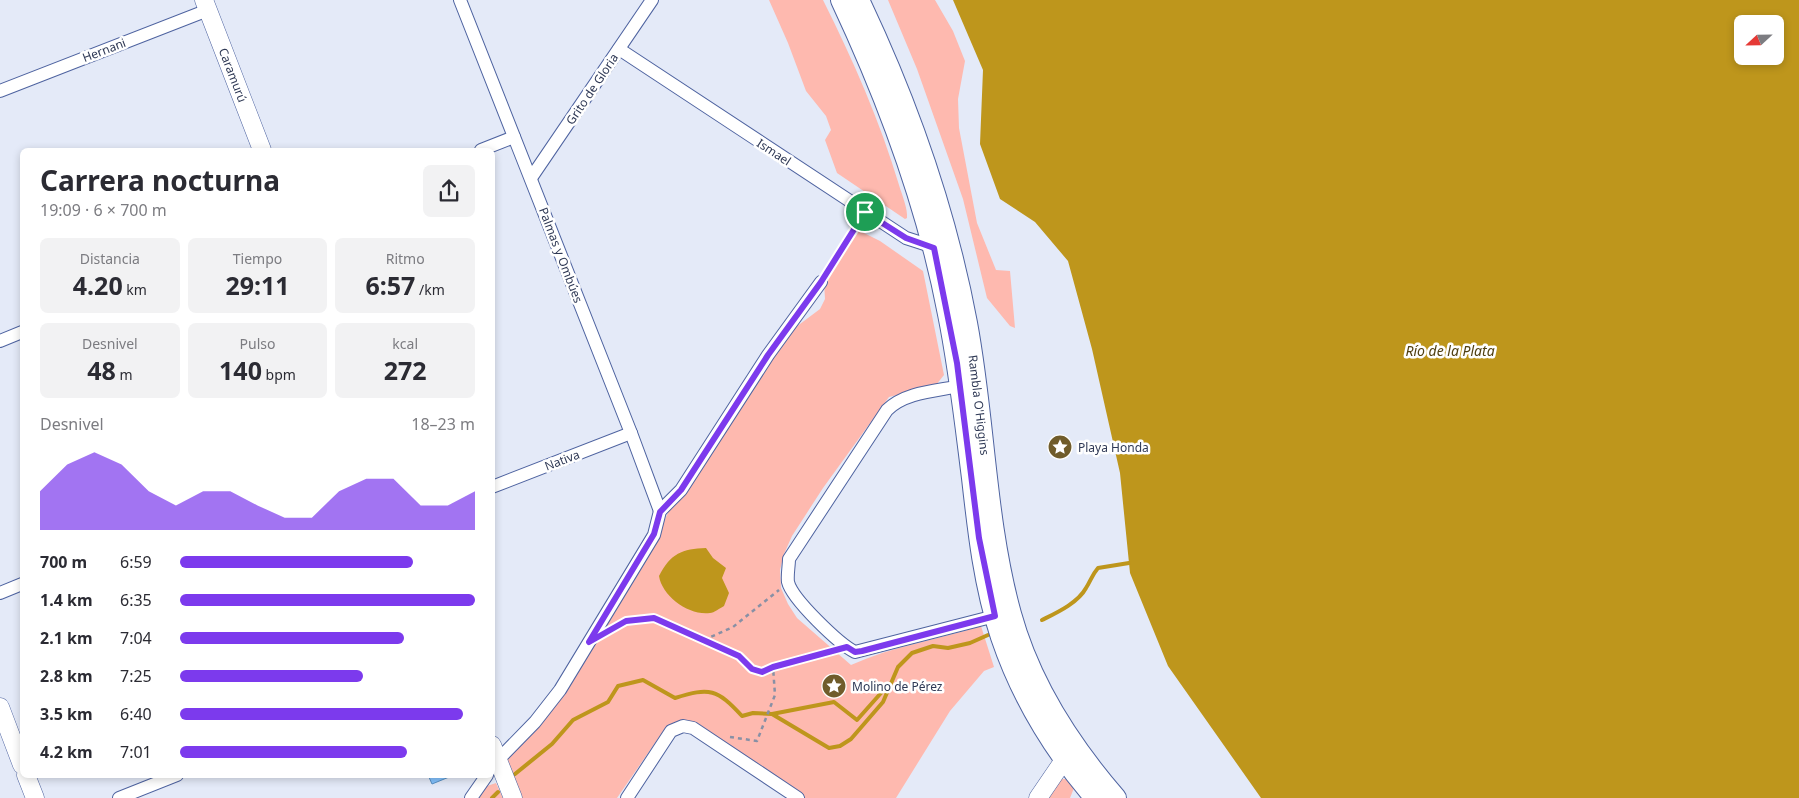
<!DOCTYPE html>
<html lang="es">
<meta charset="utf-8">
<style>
:root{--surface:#fff;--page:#f2f2f3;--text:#2b2b33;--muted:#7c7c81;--accent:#7c3aed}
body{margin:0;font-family:"Noto Sans",sans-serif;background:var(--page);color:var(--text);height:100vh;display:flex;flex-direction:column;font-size:19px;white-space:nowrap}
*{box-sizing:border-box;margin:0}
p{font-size:16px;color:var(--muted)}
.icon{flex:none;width:28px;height:28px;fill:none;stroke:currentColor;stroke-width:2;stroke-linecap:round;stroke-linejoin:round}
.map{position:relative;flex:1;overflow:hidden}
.drawer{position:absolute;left:20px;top:148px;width:475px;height:630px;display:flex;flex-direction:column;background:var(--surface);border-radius:8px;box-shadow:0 2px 8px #0003}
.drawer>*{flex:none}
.needle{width:32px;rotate:248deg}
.tools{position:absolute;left:1734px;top:15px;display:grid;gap:10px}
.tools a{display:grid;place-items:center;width:50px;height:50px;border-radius:8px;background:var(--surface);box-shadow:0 2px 8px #0003;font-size:25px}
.pin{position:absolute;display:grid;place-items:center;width:42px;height:42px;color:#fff;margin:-21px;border:2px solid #fff;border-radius:50%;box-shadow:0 1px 5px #0007}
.round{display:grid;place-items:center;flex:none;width:52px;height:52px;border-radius:8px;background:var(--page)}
.summary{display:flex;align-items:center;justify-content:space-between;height:85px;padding:0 20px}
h1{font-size:28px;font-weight:700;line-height:38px}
.metrics{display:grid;grid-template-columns:repeat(3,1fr);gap:8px;height:85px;padding:5px 20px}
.metrics div{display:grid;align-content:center;border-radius:8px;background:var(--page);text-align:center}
.metrics b{font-size:25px;font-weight:700}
.metrics small{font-size:14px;font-weight:400}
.metrics p{font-size:14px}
.chart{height:140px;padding:10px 20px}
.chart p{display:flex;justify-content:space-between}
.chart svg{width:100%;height:90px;margin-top:5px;fill:var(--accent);opacity:.7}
ul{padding:0 20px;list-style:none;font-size:16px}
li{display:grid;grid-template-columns:80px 60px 1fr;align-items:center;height:38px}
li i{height:12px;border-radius:6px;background:var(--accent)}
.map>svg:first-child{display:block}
</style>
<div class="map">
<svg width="1799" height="798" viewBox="0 0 1799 798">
<rect width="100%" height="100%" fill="#e4eaf8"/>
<g fill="#feb9af">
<path d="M769,0h54c30,60 57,121 76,185 3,10 9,24 8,33l-2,1 -68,-46 -12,-33 6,-10 -5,-14 -20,-25 -18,-48z"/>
<polygon points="888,0 935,0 953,31 965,61 958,99 959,128 977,223 996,270 1010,271 1015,328 1010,326 987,298 963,199 917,69"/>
<path d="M858,230l22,11 43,30 21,104 -8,10 -47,12 -66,91 -31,48 -8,18 -4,16 1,18 7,16 9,14 54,47c42,-19 86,-25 130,-39l13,41 -10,4 -34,40 -54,87h-92l-107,-75 -15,-3 -16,7 -49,71h-96l-15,-41 24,-23 27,-30 19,-28 67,-110 30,-64 107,-157 16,-18 24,-18 5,-10 -1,-17z"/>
<polygon points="1061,779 1068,779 1074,788 1070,798 1045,798"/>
<polygon points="496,783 503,798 478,798 487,786"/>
</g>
<g fill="#be961c" fill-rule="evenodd">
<path d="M953,0h846v798h-538l-93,-132 -38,-93 -10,-100 -28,-124 -24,-88 -33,-39 -35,-23 -20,-55 3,-74zM1742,24h33v32h-33z"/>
<path d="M706,548l7,10 13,10 -4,10 7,15 -5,13c-4,2 -10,7 -14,7 -21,3 -48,-17 -51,-37 12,-23 23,-27 47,-28z"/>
</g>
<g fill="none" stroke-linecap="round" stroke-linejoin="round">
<g stroke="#be961c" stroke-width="4">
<path d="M1042,620c14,-7 36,-17 44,-32 5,-8 6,-13 12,-20l31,-5"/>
<polyline points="772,714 834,702 857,720 889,684"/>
<path d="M515,774l37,-30 21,-24 35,-18 10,-16 25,-6 32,18c35,-11 42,-9 67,18l11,-3 19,1 57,34 11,-2 11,-7 32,-37 15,-35 14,-14 21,-7 15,2 22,-5 18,-8"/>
<polyline points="492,798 498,792"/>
</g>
</g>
<polygon fill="#83c2fe" stroke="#5791c6" points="428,775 454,775 432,784"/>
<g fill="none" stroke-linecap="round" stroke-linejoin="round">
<defs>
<g id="street">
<polyline points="460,0 631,433 660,511"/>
<polyline points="619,49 906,238 934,247"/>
<polyline points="0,91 208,10"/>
<polyline points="481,150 514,137"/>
<polyline points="531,178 652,0"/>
<polyline points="0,341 22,332"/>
<path d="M960,386c-24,5 -55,6 -73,24l-98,149c0,7 -2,16 -1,23 4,17 51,62 67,70l140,-36"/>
<polyline points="492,487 631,433"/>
<polyline points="0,593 22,584"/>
<polyline points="495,763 535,722 560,690 654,535 660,511 681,490 768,355 821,282"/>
<polyline points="119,798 177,775"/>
<polyline points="471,798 487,775"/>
<polyline points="627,798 671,731 683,726 693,728 798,798"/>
</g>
<g id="secondary">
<polyline points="204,0 262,150"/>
<polyline points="0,707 22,765"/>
<polyline points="492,745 513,798"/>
<polyline points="26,775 35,798"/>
<polyline points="1038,798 1064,760"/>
</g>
<g id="primary">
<path d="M841,0c47,100 86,204 107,314 11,54 17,109 24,164 6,54 12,108 29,159 20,59 54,115 94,161"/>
<path d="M859,0c49,103 87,211 108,323 18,96 18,197 44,291 19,69 59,131 105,184"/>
</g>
</defs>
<use href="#street" stroke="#4e63a0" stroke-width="14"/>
<use href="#secondary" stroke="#4e63a0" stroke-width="19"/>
<use href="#primary" stroke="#4e63a0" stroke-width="22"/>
<g stroke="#8890a5" stroke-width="2.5" stroke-dasharray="4 4" stroke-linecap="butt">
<polyline points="827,272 859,222"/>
<polyline points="612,629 626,621 654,619 739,656 752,669 762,672 773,667"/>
<polyline points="704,640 733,627 779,590"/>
<polyline points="730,737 757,741 775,695 773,667 833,651"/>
</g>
<use href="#street" stroke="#fff" stroke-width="12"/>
<use href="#secondary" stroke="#fff" stroke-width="18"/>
<use href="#primary" stroke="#fff" stroke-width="20"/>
</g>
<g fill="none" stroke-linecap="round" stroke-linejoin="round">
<defs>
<polygon id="route" points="865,212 906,238 934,248 957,363 979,538 995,616 862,651 855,652 847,647 773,667 762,672 752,669 739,656 654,618 626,621 589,642 654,534 660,512 681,490 768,355 821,282"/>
</defs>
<use href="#route" stroke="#fff" stroke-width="10"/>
<use href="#route" stroke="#7c3aed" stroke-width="6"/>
</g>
<defs>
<symbol id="sight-disc" viewBox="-11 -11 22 22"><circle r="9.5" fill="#705c2b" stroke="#fff"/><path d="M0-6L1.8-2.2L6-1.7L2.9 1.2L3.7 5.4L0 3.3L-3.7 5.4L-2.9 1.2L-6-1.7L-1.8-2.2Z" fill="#fff"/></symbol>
</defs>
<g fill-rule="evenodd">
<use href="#sight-disc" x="1046" y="433" width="28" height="28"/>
<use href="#sight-disc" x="820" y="672" width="28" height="28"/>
</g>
<g text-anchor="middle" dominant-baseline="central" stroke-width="5" stroke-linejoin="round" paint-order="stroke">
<g font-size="12" fill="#2f3955" stroke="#fff">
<text transform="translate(104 50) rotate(-21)">Hernani</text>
<text transform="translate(233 75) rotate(69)">Caramurú</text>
<text transform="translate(592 89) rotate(-56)">Grito de Gloria</text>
<text transform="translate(774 152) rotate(33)">Ismael</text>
<text transform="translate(561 255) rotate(69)">Palmas y Ombúes</text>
<text transform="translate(979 405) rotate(83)">Rambla O'Higgins</text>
<text transform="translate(562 460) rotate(-21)">Nativa</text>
</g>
<g font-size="12" fill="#2f3955" stroke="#fff" text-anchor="start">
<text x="1078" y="447">Playa Honda</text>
<text x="852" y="686">Molino de Pérez</text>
</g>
<g font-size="14" font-style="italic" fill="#514012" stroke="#fff">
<text x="1450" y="350">Río de la Plata</text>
</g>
</g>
</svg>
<div class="tools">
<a><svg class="needle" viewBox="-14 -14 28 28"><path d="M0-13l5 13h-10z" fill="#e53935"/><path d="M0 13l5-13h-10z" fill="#7c7c81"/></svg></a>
</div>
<div class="pin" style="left:865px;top:212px;background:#1e9e55"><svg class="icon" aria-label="arrive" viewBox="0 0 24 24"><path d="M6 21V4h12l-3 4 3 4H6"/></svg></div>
<section class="drawer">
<div class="summary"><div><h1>Carrera nocturna</h1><p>19:09 · 6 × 700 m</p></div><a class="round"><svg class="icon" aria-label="share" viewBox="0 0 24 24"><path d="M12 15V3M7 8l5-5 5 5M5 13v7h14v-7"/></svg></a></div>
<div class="metrics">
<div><p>Distancia</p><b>4.20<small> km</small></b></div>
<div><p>Tiempo</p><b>29:11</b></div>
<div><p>Ritmo</p><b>6:57<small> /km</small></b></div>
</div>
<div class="metrics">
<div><p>Desnivel</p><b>48<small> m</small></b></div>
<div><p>Pulso</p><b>140<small> bpm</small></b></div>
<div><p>kcal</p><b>272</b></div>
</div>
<div class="chart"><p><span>Desnivel</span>18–23 m</p>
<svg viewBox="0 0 160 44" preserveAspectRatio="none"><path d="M0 44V25L10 12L20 6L30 12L40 25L50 32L60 25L70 25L80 32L90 38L100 38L110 25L120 19L130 19L140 32L150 32L160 25V44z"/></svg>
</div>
<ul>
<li><b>700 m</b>6:59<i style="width:79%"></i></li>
<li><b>1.4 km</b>6:35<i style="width:100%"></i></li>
<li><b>2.1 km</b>7:04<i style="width:76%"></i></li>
<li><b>2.8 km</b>7:25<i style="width:62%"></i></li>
<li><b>3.5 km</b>6:40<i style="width:96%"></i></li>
<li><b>4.2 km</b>7:01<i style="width:77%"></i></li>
</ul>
</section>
</div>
